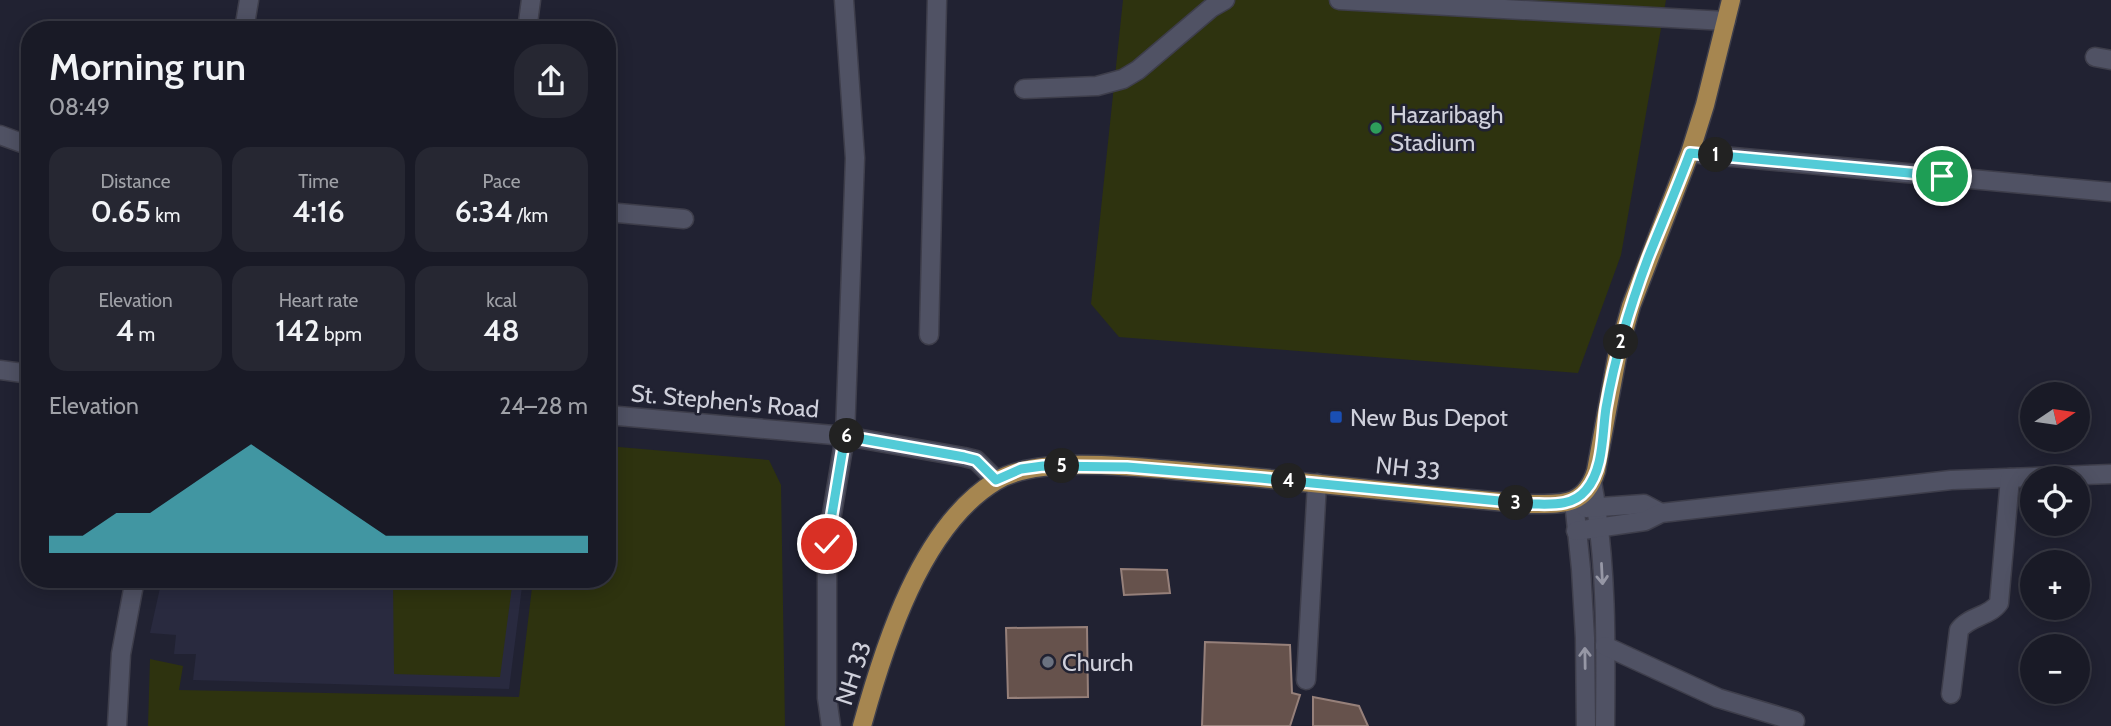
<!DOCTYPE html>
<meta charset="utf-8">
<style>
:root{--surface:#191a26;--page:#262732;--text:#f1f3f6;--muted:#9fa1a7;--line:#373843;--accent:#52cbd7}
body{margin:0;font-family:Cabin,sans-serif;background:var(--page);color:var(--text);height:100vh;display:flex;flex-direction:column;font-size:26px;white-space:nowrap}
*{box-sizing:border-box;margin:0}
p{font-size:23px;color:var(--muted)}
.icon{flex:none;width:38px;height:38px;fill:none;stroke:currentColor;stroke-width:2;stroke-linecap:round;stroke-linejoin:round}
.map{position:relative;flex:1;overflow:hidden}
.side{position:absolute;left:21px;top:21px;width:595px;height:567px;display:flex;flex-direction:column;background:var(--surface);border-radius:28px;box-shadow:0 4px 18px #0003,0 0 0 2px var(--line)}
.side>*{flex:none}
.needle{width:46px;rotate:77deg}
.buttons{position:absolute;left:2020px;top:382px;display:grid;gap:14px}
.buttons a{display:grid;place-items:center;width:70px;height:70px;border-radius:50%;background:var(--surface);box-shadow:0 4px 18px #0003,0 0 0 2px var(--line);font-size:35px}
.pin{position:absolute;display:grid;place-items:center;width:60px;height:60px;color:#fff;margin:-30px;border:4px solid #fff;border-radius:50%;box-shadow:0 2px 7px #0007}
.km{position:absolute;width:35px;height:35px;margin:-18px;border-radius:50%;background:#222;color:#fff;font-size:19px;line-height:35px;text-align:center}
.round{display:grid;place-items:center;flex:none;width:74px;height:74px;border-radius:28px;background:var(--page)}
.headline{display:flex;align-items:center;justify-content:space-between;height:119px;padding:0 28px}
h1{font-size:38px;font-weight:600;line-height:52px}
.stats{display:grid;grid-template-columns:repeat(3,1fr);gap:10px;height:119px;padding:7px 28px}
.stats div{display:grid;align-content:center;border-radius:18px;background:var(--page);text-align:center}
.stats b{font-size:30px;font-weight:600}
.stats small{font-size:19px;font-weight:400}
.stats p{font-size:19px}
.chart{height:196px;padding:14px 28px}
.chart p{display:flex;justify-content:space-between}
.chart svg{width:100%;height:126px;margin-top:7px;fill:var(--accent);opacity:.7}
.map>svg:first-child{display:block}
</style>
<div class="map">
<svg width="2111" height="726" viewBox="0 0 2111 726">
<rect width="100%" height="100%" fill="#212232"/>
<polygon fill="#292a3f" points="162,579 523,579 509,689 193,680 196,654 174,654 176,635 150,633"/>
<g fill="#2e330f">
<polygon points="1123,0 1666,0 1621,255 1578,373 1119,337 1091,304"/>
<polygon points="607,446 769,460 781,485 785,726 148,726 150,659 183,666 179,690 519,697 533,579 607,579"/>
<polygon points="393,579 513,579 500,677 394,674"/>
</g>
<g fill="#66524c" stroke="#96807a" stroke-width="2">
<polygon points="1121,569 1167,570 1170,593 1124,595"/>
<polygon points="1087,627 1088,697 1008,698 1006,628"/>
<polygon points="1205,642 1290,645 1292,693 1300,695 1290,726 1202,726"/>
<polygon points="1313,697 1359,706 1368,726 1313,726"/>
</g>
<g fill="none" stroke-linecap="round" stroke-linejoin="round">
<defs>
<g id="minor">
<polyline points="1339,0 1726,21"/>
<polyline points="244,30 249,0"/>
<polyline points="527,30 531,0"/>
<polyline points="2095,57 2111,60"/>
<polyline points="1024,89 1097,86 1123,79 1138,70 1211,8 1225,0"/>
<polyline points="0,135 30,146"/>
<polyline points="1690,153 2111,192"/>
<polyline points="607,212 684,219"/>
<polyline points="929,335 937,0"/>
<polyline points="0,370 30,374"/>
<polyline points="607,415 845,436 964,457 976,460 996,480"/>
<path d="M1592,482c15,80 14,163 13,244"/>
<polyline points="1574,501 1581,569 1585,638 1586,726"/>
<polyline points="1586,508 1644,504 1661,513"/>
<polyline points="1576,531 1645,521 1661,513 1951,480 2111,474"/>
<polyline points="1605,646 1718,698 1795,721"/>
<polyline points="1306,680 1317,483"/>
<path d="M1951,694l8,-64c10,-14 30,-13 40,-27l11,-125"/>
<polyline points="117,726 121,654 135,579"/>
<polyline points="831,726 827,698 827,544 845,436 855,158 844,0"/>
</g>
<path id="major" d="M862,726c22,-80 59,-200 134,-245 46,-28 155,-12 209,-8 109,9 217,23 326,31 32,0 54,2 65,-33l21,-114 14,-51 59,-153 15,-48 26,-105"/>
</defs>
<use href="#minor" stroke="#3e3e4b" stroke-width="21"/>
<use href="#major" stroke="#3e3e4b" stroke-width="21"/>
<use href="#minor" stroke="#505264" stroke-width="18"/>
<use href="#major" stroke="#a68650" stroke-width="18"/>
</g>
<defs><path id="oneway-shaft" d="M-6 0H5M1.5-3L5.5 0L1.5 3" fill="none" stroke-width="1.6" stroke-linecap="round" stroke-linejoin="round" transform="scale(1.75)"/></defs>
<g stroke="#9697a5">
<use href="#oneway-shaft" transform="translate(1602 574) rotate(87)"/>
<use href="#oneway-shaft" transform="translate(1585 658) rotate(-91)"/>
</g>
<g fill="none" stroke-linecap="round" stroke-linejoin="round">
<defs>
<path id="route" d="M827,544l18,-108 119,21 12,3 20,20 25,-11 22,-3 84,1 133,11 271,26c20,0 41,3 55,-14 18,-21 16,-56 20,-82 9,-52 24,-102 42,-150 14,-35 29,-70 42,-105l252,23"/>
</defs>
<use href="#route" stroke="#fff" stroke-width="14"/>
<use href="#route" stroke="#52cbd7" stroke-width="9"/>
</g>
<circle fill="#2e9e5b" stroke="#212232" stroke-width="2.5" cx="1376" cy="128" r="7"/>
<rect fill="#1a4fb4" stroke="#212232" stroke-width="2.5" x="1329" y="410" width="14" height="14" rx="3.5"/>
<circle fill="#6b7280" stroke="#212232" stroke-width="2.5" cx="1048" cy="662" r="7"/>
<g text-anchor="middle" dominant-baseline="central" stroke-width="5" stroke-linejoin="round" paint-order="stroke">
<g font-size="24" fill="#cfd0db" stroke="#212232" text-anchor="start">
<text x="1390" y="114">Hazaribagh<tspan x="1390" dy="28">Stadium</tspan></text>
<text x="1350" y="417">New Bus Depot</text>
<text x="1062" y="662">Church</text>
</g>
<g font-size="24" fill="#cfd0db" stroke="#212232">
<text transform="translate(725 401) rotate(5)">St. Stephen's Road</text>
<text transform="translate(1408 468) rotate(6)">NH 33</text>
<text transform="translate(853 673) rotate(-72)">NH 33</text>
</g>
</g>
</svg>
<div class="buttons">
<a><svg class="needle" viewBox="-14 -14 28 28"><path d="M0-13l5 13h-10z" fill="#e53935"/><path d="M0 13l5-13h-10z" fill="#9fa1a7"/></svg></a>
<a><svg class="icon" aria-label="locate" viewBox="0 0 24 24"><circle cx="12" cy="12" r="6"/><path d="M12 2v4M12 18v4M2 12h4M18 12h4"/></svg></a>
<a>+</a>
<a>−</a>
</div>
<div class="pin" style="left:1942px;top:176px;background:#1e9e55"><svg class="icon" aria-label="arrive" viewBox="0 0 24 24"><path d="M6 21V4h12l-3 4 3 4H6"/></svg></div>
<div class="pin" style="left:827px;top:544px;background:#d93025"><svg class="icon" aria-label="check" viewBox="0 0 24 24"><path d="M5 12l5 5 9-10"/></svg></div>
<b class="km" style="left:1716px;top:155px">1</b>
<b class="km" style="left:1621px;top:342px">2</b>
<b class="km" style="left:1516px;top:503px">3</b>
<b class="km" style="left:1289px;top:481px">4</b>
<b class="km" style="left:1062px;top:466px">5</b>
<b class="km" style="left:847px;top:436px">6</b>
<section class="side">
<div class="headline"><div><h1>Morning run</h1><p>08:49</p></div><a class="round"><svg class="icon" aria-label="share" viewBox="0 0 24 24"><path d="M12 15V3M7 8l5-5 5 5M5 13v7h14v-7"/></svg></a></div>
<div class="stats">
<div><p>Distance</p><b>0.65<small> km</small></b></div>
<div><p>Time</p><b>4:16</b></div>
<div><p>Pace</p><b>6:34<small> /km</small></b></div>
</div>
<div class="stats">
<div><p>Elevation</p><b>4<small> m</small></b></div>
<div><p>Heart rate</p><b>142<small> bpm</small></b></div>
<div><p>kcal</p><b>48</b></div>
</div>
<div class="chart"><p><span>Elevation</span>24–28 m</p>
<svg viewBox="0 0 160 44" preserveAspectRatio="none"><path d="M0 44V38L10 38L20 30L30 30L40 22L50 14L60 6L70 14L80 22L90 30L100 38L110 38L120 38L130 38L140 38L150 38L160 38V44z"/></svg>
</div>
</section>
</div>
